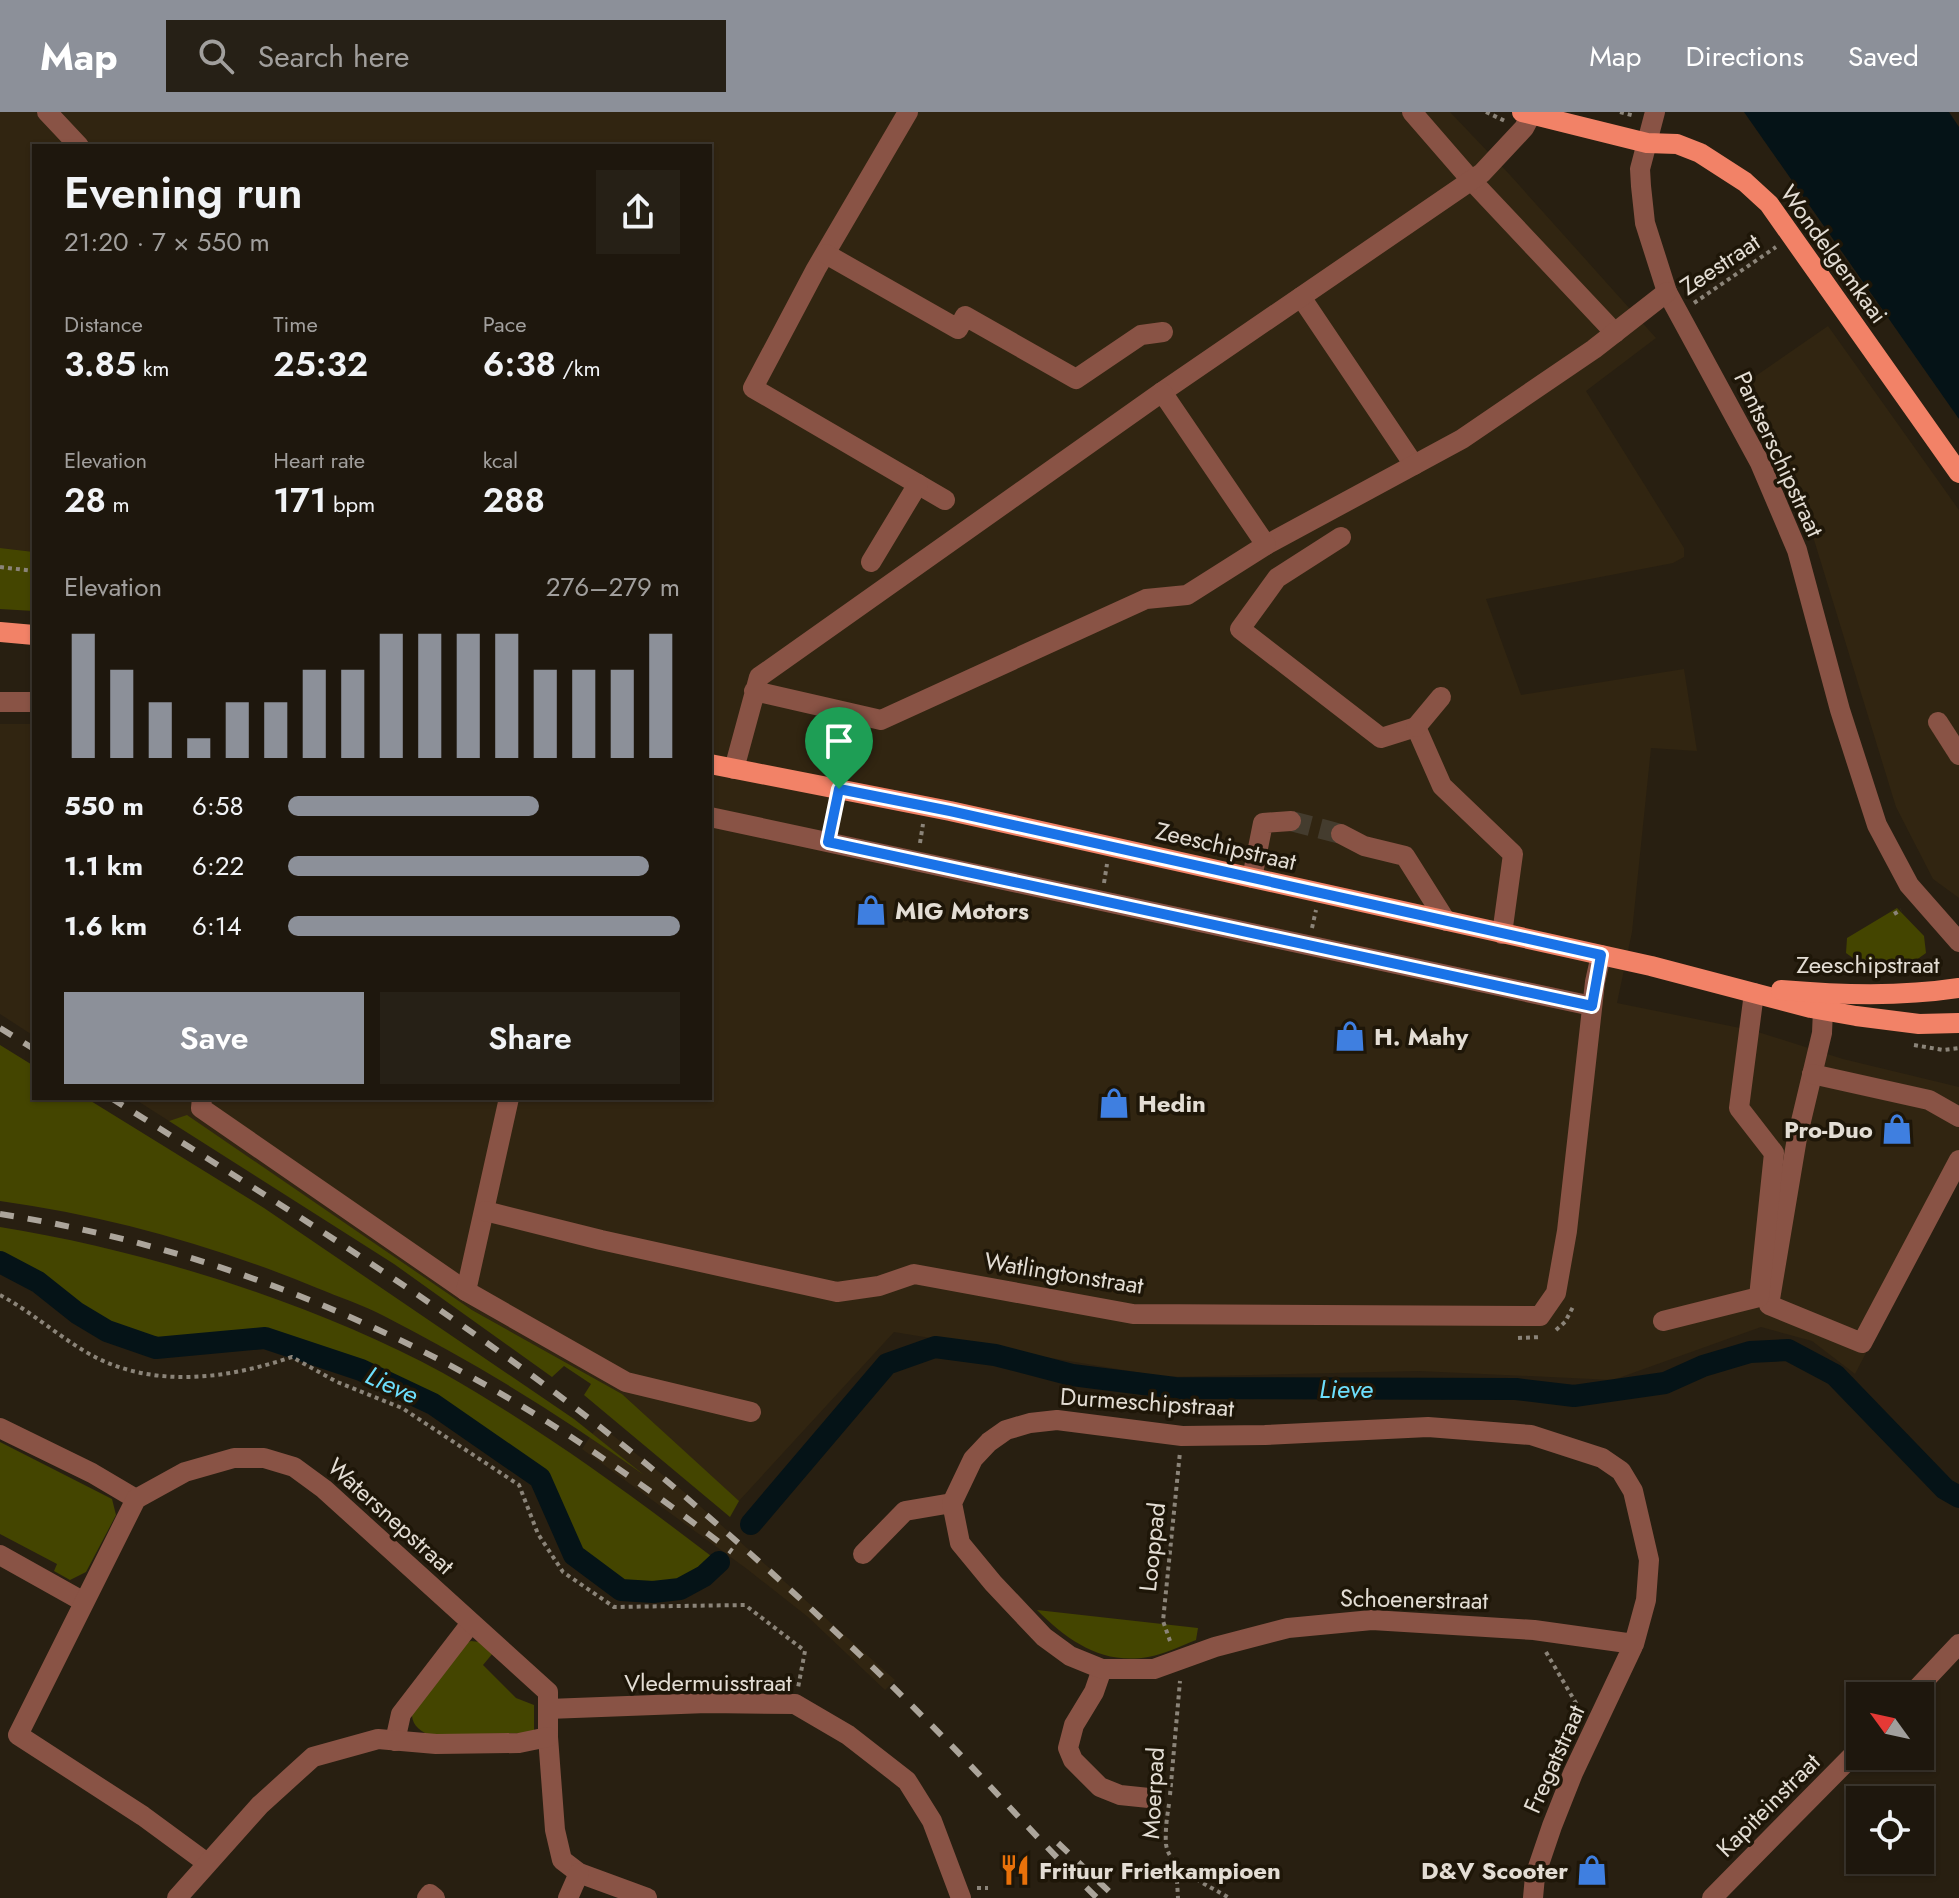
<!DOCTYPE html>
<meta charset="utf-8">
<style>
:root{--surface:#1e170d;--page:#262016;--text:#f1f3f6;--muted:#a19f9d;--line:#3c362e;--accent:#8c9099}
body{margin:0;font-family:Jost,sans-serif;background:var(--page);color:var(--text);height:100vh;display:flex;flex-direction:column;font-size:30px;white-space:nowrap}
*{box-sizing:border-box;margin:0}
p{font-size:26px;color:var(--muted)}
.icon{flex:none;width:44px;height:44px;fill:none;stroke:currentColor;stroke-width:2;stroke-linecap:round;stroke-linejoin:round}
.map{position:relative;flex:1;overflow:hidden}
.panel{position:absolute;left:32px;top:32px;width:680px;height:956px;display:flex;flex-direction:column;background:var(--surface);border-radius:0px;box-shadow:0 2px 6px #0004,0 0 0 2px var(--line)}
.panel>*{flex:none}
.needle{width:52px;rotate:303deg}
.buttons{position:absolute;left:1846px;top:1570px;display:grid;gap:16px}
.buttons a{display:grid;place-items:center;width:88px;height:88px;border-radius:0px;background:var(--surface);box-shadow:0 2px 6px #0004,0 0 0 2px var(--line);font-size:40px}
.pin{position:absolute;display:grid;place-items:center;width:68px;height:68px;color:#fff;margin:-82px -34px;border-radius:50% 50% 50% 0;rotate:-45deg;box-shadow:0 0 8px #0007}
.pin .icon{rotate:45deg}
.round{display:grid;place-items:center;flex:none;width:84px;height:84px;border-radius:0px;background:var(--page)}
.overview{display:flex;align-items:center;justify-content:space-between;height:136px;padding:0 32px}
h1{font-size:44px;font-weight:600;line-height:60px}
.stats{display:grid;grid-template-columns:repeat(3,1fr);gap:12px;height:136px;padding:8px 32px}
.stats div{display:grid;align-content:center}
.stats b{font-size:34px;font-weight:600}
.stats small{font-size:22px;font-weight:400}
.stats p{font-size:22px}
.chart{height:224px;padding:16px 32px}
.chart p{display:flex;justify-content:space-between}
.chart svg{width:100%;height:144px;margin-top:8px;stroke:var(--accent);stroke-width:6}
.action{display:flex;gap:16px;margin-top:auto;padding:16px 32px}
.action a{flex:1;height:92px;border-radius:0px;background:var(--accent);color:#fff;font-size:32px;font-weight:600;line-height:92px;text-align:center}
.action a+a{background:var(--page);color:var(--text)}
ul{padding:0 32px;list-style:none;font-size:26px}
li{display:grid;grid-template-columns:128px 96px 1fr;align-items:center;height:60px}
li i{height:20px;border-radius:10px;background:var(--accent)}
header{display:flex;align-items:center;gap:48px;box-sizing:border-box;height:112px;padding:0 40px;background:var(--accent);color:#fff}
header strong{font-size:38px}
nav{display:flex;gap:44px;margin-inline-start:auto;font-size:28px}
.search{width:560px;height:72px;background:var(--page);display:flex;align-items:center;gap:20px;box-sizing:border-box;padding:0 28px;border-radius:0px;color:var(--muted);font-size:30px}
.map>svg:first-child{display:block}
</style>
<header>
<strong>Map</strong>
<div class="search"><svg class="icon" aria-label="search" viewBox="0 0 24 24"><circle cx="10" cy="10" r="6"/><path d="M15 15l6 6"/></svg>Search here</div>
<nav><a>Map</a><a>Directions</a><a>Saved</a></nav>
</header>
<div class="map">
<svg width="1959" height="1786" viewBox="0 0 1959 1786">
<rect width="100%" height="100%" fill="#281f11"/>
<g fill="#312511">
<polygon points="0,0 1450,0 1510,63 1656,226 1586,279 1684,436 1684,445 1673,451 1486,487 1521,583 1684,557 1697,639 1651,636 1632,820 1617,891 1755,919 1843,947 1959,975 1959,1063 1855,1262 1812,1229 1761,1215 1613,1268 1419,1259 1166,1265 894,1220 738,1390 622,1282 472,1198 187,1004 169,1009 133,986 710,986 710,34 34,34 34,440 0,436"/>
<polygon points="1828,214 1959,398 1959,786 1933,767 1896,695 1807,405 1778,335 1744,272"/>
<polygon points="0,612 34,612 34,924 0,902"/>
<polygon points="600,1313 683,1379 895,1568 885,1578 808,1505 747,1457 582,1337 590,1325 628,1351 592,1322"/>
</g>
<g fill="#444500">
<polygon points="0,436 34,440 34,499 0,497"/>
<polygon points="1897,796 1924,824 1926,841 1905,856 1860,855 1860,851 1846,841 1847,826"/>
<path d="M0,933l34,21v32h52l178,110 310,211 70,56c-82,-59 -170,-113 -260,-159 -21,-11 -45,-19 -67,-28 -101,-42 -209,-72 -317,-87z"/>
<polygon points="187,1003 472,1198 622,1282 739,1389 730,1405 584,1283 591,1272 564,1254 552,1265 394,1152 169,1009"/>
<path d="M0,1115c144,23 315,76 443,146 97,55 187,121 276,189l-15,14 -24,13 -27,3 -32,-2 -47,-35 -34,-77 -107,-74 -72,-34 -96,-32 -110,10 -48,-17 -30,-18 -39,-31 -38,-20z"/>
<polygon points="0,1330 112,1387 116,1403 86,1460 70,1468 54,1459 57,1452 0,1422"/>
<path d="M1037,1498l161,18 -2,12c-15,6 -32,14 -48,17 -46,8 -80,-16 -111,-47z"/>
<path d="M471,1529l9,1 13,11 -10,12 33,33 18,7v25l-5,3 -100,2c-14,-7 -18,-12 -17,-27l52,-64z"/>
</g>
<polygon fill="#051317" points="1744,0 1949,0 1959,15 1959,307"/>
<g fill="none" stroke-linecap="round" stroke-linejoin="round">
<g stroke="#051317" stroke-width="22">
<polyline points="0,1150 38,1170 77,1201 107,1219 156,1236 265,1226 361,1258 433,1292 540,1366 574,1443 621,1478 653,1480 680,1477 704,1464 719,1450"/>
<polyline points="751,1412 887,1252 935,1235 995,1243 1072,1263 1175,1276 1516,1277 1574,1284 1665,1271 1703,1254 1750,1240 1788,1238 1835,1263 1945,1377 1959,1385"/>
</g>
<polyline stroke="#443c2e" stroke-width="20" stroke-dasharray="20 10" stroke-linecap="butt" points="1291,709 1341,722"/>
<g stroke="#8b8479" stroke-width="4" stroke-dasharray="4 4" stroke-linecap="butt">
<polyline points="1486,0 1505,9"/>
<polyline points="1620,0 1635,4"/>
<polyline points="1694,191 1776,135"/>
<polyline points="0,455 34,459"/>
<polyline points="920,731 923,712"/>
<polyline points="1104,771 1107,752"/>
<polyline points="1894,802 1901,798"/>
<polyline points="1312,816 1316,798"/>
<polyline points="1914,933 1943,938 1959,936"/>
<path d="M0,1183c34,18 66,48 99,64 61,29 131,19 193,-2l45,25 65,26 117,77 19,49 25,38 51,35 131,-2 60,46 -7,37"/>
<polyline points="1556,1218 1565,1210 1574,1193"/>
<polyline points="1518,1226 1541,1225"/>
<polyline points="1170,1529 1163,1509 1180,1340"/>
<polyline points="1546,1540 1580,1598"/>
<polyline points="1170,1683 1180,1569"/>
<path d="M1169,1692c-2,13 -4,27 -3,40 3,26 43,41 63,54"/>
<polyline points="1176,1752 1178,1786"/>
<polyline points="977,1776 988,1776"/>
</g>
<g stroke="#895345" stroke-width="20">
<polyline points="47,0 79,34"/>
<polyline points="908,0 816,157 753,276 945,388"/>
<polyline points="1412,0 1471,68 1615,221"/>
<polyline points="1655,0 1640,57 1641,74 1645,111 1667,180 1760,351 1797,438 1840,598 1877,713 1909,773 1959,830"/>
<polyline points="826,142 958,217 965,204 1076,267 1141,223 1163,220"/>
<polyline points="1301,185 1414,353"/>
<polyline points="1162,280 1482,61 1524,16 1531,3"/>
<polyline points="1341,425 1277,466 1240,517 1381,626 1416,615 1442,674 1513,742 1502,822"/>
<polyline points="1266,433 1462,327 1594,237 1667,180"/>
<polyline points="871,450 918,372"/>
<polyline points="0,590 34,590"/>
<polyline points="1938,610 1959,643"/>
<polyline points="1416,615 1441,585"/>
<polyline points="734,657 759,565 1162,280 1266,433 1187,483 1146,487 881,608 754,579"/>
<polyline points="710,705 1592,894"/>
<polyline points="1341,722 1364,734 1405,744 1446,809"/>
<polyline points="1252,766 1263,711 1291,709"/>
<polyline points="1823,898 1822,921 1797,1026 1769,1193 1862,1231 1959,1048"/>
<polyline points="1812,962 1929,988 1959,1005"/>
<polyline points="202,986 201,996 466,1179"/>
<polyline points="509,986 466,1179 626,1270 751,1300"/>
<polyline points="485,1099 601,1128 837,1180 879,1174 914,1162 1133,1202 1540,1204 1556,1181 1567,1119 1595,870 1601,843"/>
<polyline points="1663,1209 1759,1185 1774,1041 1739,996 1754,881"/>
<polyline points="0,1316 92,1361 136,1387"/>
<polyline points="863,1442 905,1399 952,1391"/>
<polyline points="0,1443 84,1490"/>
<polyline points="1102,1557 1094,1580 1074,1613 1068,1636 1073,1648 1100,1675 1120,1683 1149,1686"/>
<polyline points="1910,1584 1959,1532"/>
<polyline points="548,1597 707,1591 795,1592 848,1623 907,1669 932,1709 961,1786"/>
<polyline points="395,1629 401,1602 471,1511"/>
<polyline points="207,1751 143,1704 18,1623 136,1387 185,1360 234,1346 264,1346 294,1355 324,1377 548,1580 548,1625 555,1718 562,1748 579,1761 647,1786"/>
<polyline points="177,1786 260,1693 313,1645 378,1627 436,1632 519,1631 548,1625"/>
<polyline points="427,1786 430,1782 435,1786"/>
<polyline points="568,1786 579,1761"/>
<polyline points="1533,1786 1535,1764 1552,1714 1573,1661 1634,1532 1646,1488 1649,1448 1633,1379 1621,1359 1602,1346 1531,1323 1428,1315 1265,1323 1182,1324 1057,1308 1030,1311 1006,1318 989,1330 973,1347 952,1391 960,1431 993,1471 1044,1525 1070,1544 1102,1557 1154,1557 1215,1535 1288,1516 1372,1508 1534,1518 1634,1532"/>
<polyline points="1712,1786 1860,1636"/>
</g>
<g stroke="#f28267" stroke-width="20">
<polyline points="1522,0 1647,31 1677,32 1700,41 1745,70 1769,92 1959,361"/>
<polyline points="0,520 34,523"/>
<polyline points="710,652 950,699 1651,854 1811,896 1856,904 1919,912 1959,911"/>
<path d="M1781,878c60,5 119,7 178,-2"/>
</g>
<g stroke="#aca59b" stroke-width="6" stroke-dasharray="14 14" stroke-linecap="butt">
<polyline points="0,916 34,937"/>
<path d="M111,986c185,116 370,230 539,369 104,87 206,181 301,278 49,51 96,104 146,153"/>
<path d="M0,1102c172,27 339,87 491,174 84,48 164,105 241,164"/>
<polyline points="1058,1731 1116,1786"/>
</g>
</g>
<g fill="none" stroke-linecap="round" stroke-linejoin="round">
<defs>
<polygon id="route" points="839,677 950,699 1601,843 1592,894 828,730"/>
</defs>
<use href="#route" stroke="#fff" stroke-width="16"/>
<use href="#route" stroke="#1a73e8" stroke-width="10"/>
</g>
<defs>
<symbol id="shop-bare" viewBox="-9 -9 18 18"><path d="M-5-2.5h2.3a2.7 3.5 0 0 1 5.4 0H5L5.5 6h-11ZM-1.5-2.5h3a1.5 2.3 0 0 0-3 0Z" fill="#3f7fe0" stroke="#1e1608" stroke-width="2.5" paint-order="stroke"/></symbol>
<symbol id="restaurant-bare" viewBox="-9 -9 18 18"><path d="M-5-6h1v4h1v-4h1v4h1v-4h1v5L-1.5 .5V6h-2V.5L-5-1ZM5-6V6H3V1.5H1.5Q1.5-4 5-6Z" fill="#e8710a" stroke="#1e1608" stroke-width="2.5" paint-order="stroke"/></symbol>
</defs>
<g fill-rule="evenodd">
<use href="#shop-bare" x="849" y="776" width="44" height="44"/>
<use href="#shop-bare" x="1328" y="902" width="44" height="44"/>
<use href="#shop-bare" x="1092" y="969" width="44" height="44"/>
<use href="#shop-bare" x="1875" y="995" width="44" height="44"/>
<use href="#restaurant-bare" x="993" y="1736" width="44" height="44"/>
<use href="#shop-bare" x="1570" y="1736" width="44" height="44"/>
</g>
<g text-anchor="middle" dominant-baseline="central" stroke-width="7" stroke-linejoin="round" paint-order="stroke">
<g font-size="24" fill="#e3ddd4" stroke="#1e1608">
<text transform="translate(1834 142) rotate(54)">Wondelgemkaai</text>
<text transform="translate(1720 152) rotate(-34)">Zeestraat</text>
<text transform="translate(1779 342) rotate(65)">Pantserschipstraat</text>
<text transform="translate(1226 734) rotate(13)">Zeeschipstraat</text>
<text x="1868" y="852">Zeeschipstraat</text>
<text transform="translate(1064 1161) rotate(9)">Watlingtonstraat</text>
<text transform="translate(1147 1290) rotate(4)">Durmeschipstraat</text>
<text transform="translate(391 1404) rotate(42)">Watersnepstraat</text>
<text transform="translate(1152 1435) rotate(-84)">Looppad</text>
<text transform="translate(1414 1487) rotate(1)">Schoenerstraat</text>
<text x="708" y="1570">Vledermuisstraat</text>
<text transform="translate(1554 1647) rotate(-66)">Fregatstraat</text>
<text transform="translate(1153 1681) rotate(-87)">Moerpad</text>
<text transform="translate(1768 1693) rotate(-45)">Kapiteinstraat</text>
</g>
<g font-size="24" font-weight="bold" fill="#e3ddd4" stroke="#1e1608" text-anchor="start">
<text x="895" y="798">MIG Motors</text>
<text x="1374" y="924">H. Mahy</text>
<text x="1138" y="991">Hedin</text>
<text x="1873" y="1017" text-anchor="end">Pro-Duo</text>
<text x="1039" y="1758">Frituur Frietkampioen</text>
<text x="1568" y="1758" text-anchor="end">D&amp;V Scooter</text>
</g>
<g font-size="26" font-style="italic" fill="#6cdefc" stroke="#1e1608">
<text transform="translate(392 1273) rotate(25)">Lieve</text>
<text x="1346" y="1277">Lieve</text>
</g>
</g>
</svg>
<div class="buttons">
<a><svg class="needle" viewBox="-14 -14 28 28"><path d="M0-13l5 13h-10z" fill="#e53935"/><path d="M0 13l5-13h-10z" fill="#a19f9d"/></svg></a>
<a><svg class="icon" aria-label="locate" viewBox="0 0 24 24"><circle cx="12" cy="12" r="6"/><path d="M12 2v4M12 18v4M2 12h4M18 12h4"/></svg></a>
</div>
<div class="pin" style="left:839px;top:677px;background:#1e9e55"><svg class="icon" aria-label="arrive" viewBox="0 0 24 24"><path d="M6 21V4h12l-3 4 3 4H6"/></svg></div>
<section class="panel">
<div class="overview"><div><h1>Evening run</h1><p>21:20 · 7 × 550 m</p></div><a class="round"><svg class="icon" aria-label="share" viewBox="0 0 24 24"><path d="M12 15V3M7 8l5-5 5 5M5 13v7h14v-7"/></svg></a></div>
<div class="stats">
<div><p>Distance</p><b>3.85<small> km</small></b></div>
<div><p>Time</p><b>25:32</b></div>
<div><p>Pace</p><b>6:38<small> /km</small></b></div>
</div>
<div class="stats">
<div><p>Elevation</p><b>28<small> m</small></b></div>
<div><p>Heart rate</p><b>171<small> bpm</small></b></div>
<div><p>kcal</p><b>288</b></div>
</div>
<div class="chart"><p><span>Elevation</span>276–279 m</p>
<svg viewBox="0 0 160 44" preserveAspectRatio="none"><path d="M5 44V6M15 44V17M25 44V27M35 44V38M45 44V27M55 44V27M65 44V17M75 44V17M85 44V6M95 44V6M105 44V6M115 44V6M125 44V17M135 44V17M145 44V17M155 44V6"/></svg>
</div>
<ul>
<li><b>550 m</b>6:58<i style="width:64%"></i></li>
<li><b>1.1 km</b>6:22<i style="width:92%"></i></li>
<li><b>1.6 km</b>6:14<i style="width:100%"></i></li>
</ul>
<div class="action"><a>Save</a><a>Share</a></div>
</section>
</div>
